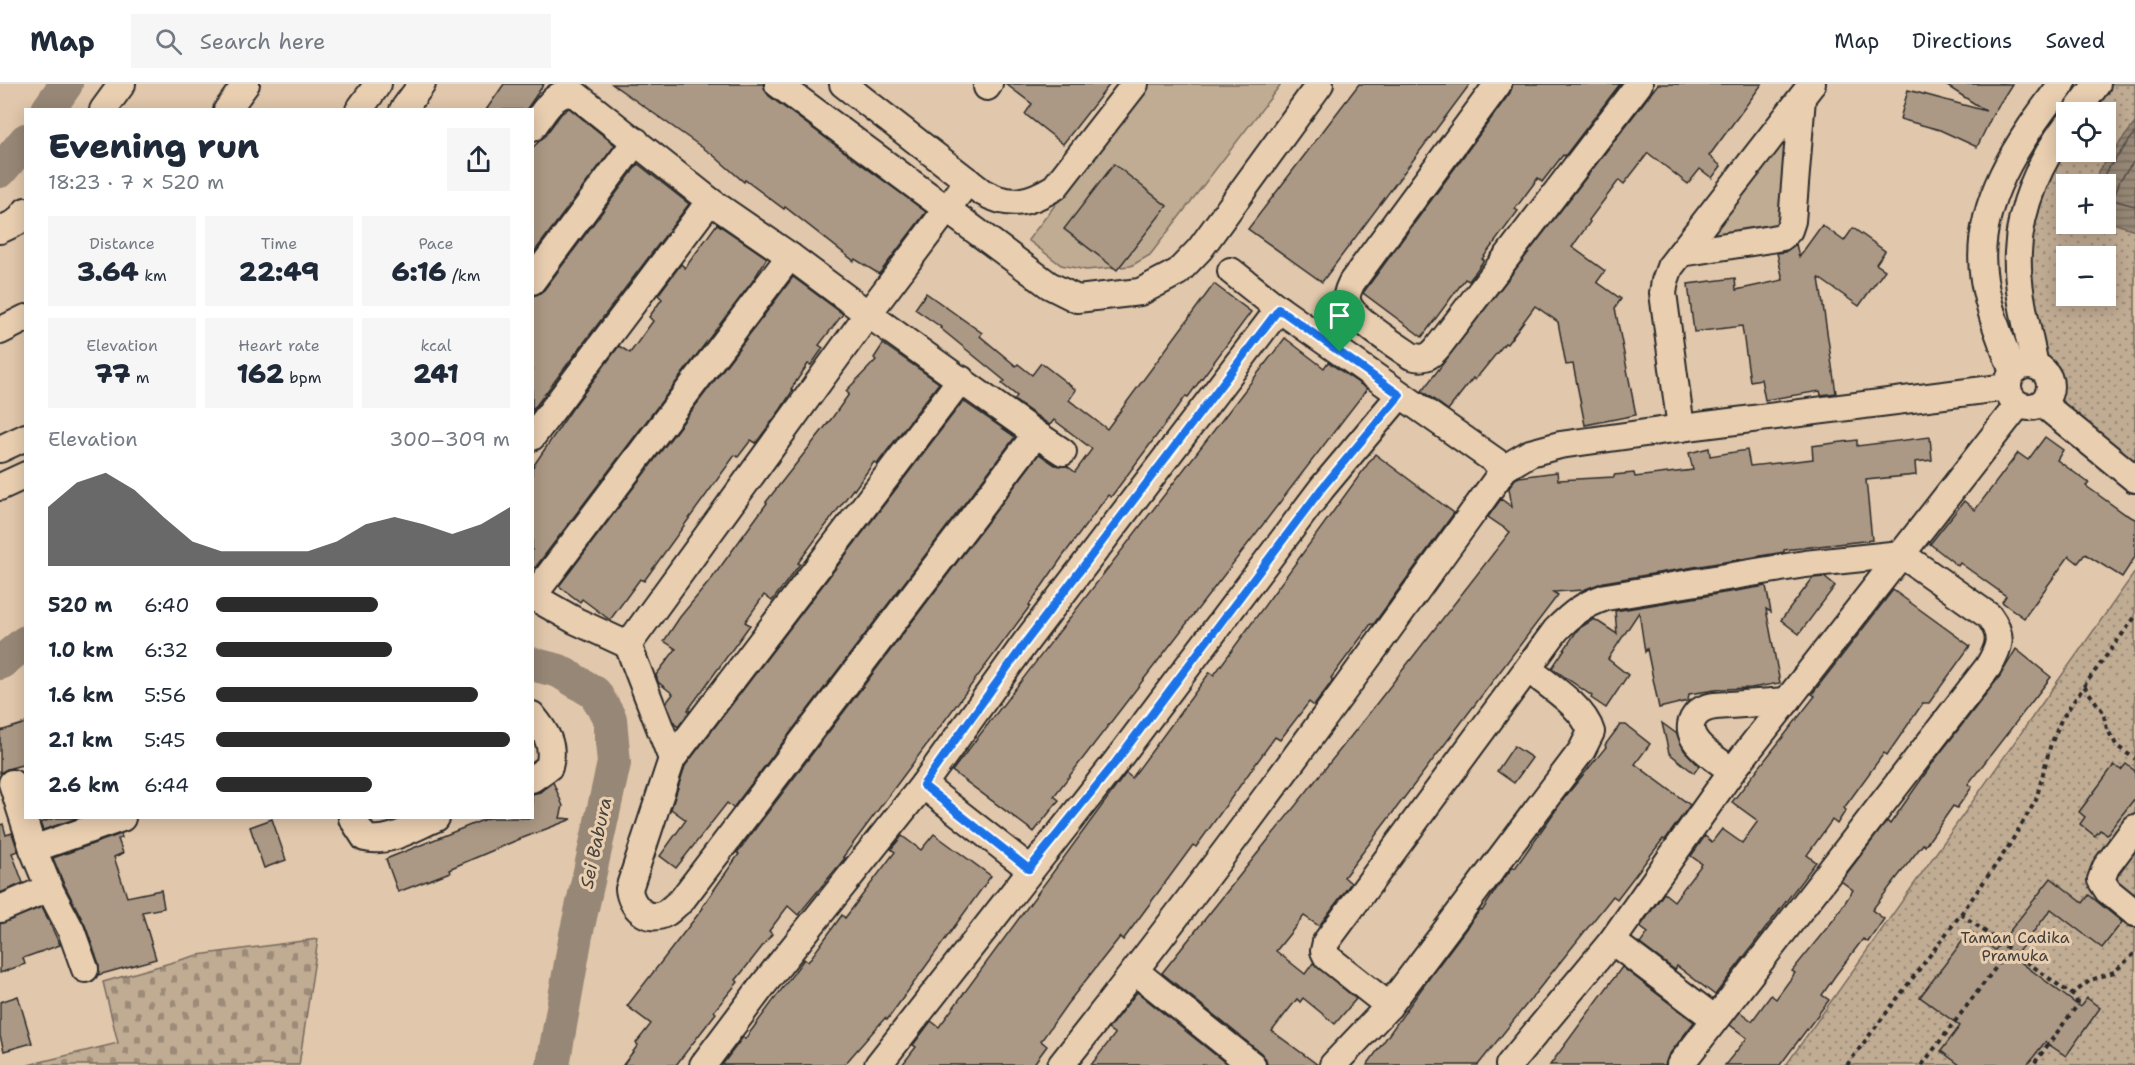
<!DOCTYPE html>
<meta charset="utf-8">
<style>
:root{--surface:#fff;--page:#f6f6f7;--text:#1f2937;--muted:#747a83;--line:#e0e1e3;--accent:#2b2b2b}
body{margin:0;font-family:"Shantell Sans",sans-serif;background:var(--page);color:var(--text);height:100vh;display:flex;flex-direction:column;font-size:22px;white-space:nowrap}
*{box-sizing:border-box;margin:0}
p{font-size:20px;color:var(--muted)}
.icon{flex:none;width:33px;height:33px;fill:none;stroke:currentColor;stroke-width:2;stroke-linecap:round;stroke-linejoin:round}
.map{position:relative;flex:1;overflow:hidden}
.details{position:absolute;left:24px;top:24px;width:510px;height:711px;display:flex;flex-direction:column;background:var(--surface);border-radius:0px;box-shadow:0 3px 15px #0003}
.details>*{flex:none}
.buttons{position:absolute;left:2056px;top:18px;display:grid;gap:12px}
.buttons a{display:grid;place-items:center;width:60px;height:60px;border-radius:0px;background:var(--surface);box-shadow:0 3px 15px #0003;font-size:30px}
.pin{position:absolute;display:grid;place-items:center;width:51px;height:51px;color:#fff;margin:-62px -26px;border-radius:50% 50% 50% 0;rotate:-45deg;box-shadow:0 0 6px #0007}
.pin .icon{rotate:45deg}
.round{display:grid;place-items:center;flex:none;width:63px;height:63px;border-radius:0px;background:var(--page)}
.summary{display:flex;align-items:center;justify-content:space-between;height:102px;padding:0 24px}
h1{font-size:33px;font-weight:800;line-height:45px}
.figures{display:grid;grid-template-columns:repeat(3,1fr);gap:9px;height:102px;padding:6px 24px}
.figures div{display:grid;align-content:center;border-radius:0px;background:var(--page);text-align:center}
.figures b{font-size:26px;font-weight:800}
.figures small{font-size:16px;font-weight:400}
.figures p{font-size:16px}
.chart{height:168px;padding:12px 24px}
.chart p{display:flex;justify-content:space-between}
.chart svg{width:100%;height:108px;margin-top:6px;fill:var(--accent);opacity:.7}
ul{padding:0 24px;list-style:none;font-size:20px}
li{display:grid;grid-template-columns:96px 72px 1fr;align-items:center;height:45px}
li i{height:15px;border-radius:8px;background:var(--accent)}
header{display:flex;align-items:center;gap:36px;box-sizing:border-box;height:84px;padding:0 30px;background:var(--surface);border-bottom:2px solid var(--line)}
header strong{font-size:28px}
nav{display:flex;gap:33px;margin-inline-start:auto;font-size:21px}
.search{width:420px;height:54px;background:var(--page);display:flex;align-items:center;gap:15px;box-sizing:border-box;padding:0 21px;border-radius:0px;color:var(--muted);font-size:22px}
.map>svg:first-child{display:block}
</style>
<header>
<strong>Map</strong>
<div class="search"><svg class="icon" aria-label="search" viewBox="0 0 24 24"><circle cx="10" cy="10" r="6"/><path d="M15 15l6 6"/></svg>Search here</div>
<nav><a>Map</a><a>Directions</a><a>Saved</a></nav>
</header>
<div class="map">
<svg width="2135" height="981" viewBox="0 0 2135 981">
<defs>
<pattern id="cemetery-stones" width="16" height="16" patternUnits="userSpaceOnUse" patternTransform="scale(1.5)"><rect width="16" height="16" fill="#c0ab93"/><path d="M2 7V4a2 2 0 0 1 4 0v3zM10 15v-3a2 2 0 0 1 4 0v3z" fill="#9c8b78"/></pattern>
<pattern id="park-dots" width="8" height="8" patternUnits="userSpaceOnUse" patternTransform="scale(1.5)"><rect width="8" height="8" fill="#c0ab93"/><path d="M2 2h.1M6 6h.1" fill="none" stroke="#9c8b78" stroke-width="1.8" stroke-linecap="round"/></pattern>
<pattern id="water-rules" width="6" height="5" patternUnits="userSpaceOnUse" patternTransform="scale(1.5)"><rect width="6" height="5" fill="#978776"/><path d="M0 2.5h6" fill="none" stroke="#7b6f61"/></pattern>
</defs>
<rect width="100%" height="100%" fill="#e1c7ab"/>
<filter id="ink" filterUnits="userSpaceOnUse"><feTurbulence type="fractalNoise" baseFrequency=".0167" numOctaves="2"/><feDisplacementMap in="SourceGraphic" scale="12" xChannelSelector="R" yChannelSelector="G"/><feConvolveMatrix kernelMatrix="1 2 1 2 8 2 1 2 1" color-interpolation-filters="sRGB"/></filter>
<g filter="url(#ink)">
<g fill="#c0ab93" stroke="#766b5f" stroke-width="1.5">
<polygon points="1148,0 1281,0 1150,171 1131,182 1086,186 1061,181 1028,156"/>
<polygon points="1787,46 1782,146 1699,159"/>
</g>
<polygon fill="url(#cemetery-stones)" stroke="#766b5f" stroke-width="1.5" points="318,855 299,981 28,981 118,959 103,898 198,871"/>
<g fill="url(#park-dots)" stroke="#766b5f" stroke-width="1.5" fill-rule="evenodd">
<path d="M2109,0h26v381l-82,-62c5,-21 7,-31 -13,-44l-14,-72 3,-68 38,-78v11h39v-40h-19zM2067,100h39v40h-39zM2067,172h39v40h-39z"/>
<polygon points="2135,488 2135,981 1786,981"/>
</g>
<polygon fill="url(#water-rules)" stroke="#6c6258" stroke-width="1.5" points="2135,39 2135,146 2106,137 2106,100 2096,100 2098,87"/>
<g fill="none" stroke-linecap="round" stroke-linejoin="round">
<g stroke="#565049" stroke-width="1.5">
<polyline points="2135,76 2120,96 2114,114 2116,117 2135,122"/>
<polyline points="2103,100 2105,89 2135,49"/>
</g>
<g stroke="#978776" stroke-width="34">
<polyline points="48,26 66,0"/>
<polyline points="0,87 26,56"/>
<polyline points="0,579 26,558"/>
<polyline points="532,580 559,587 595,609 610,635 614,679 576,851 553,981"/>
</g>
</g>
<g fill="#ac9985" stroke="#2b2b2b" stroke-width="1.5">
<polygon points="504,0 544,0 526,26 486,26"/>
<polygon points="612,0 763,0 765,6 769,12 926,128 879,190 855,175 854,177 785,123 784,125 745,96 744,98 713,71"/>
<polygon points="1006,0 1110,0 1063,60 1025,30 1032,20"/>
<polygon points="1359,0 1470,0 1322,198 1248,145"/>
<polygon points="1513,0 1620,0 1565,72 1563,71 1542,98 1538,94 1515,125 1518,127 1482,175 1484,176 1469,197 1465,195 1422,253 1363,209 1510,9"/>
<polygon points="1658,0 1762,0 1709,72 1721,82 1712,94 1700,85 1688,100 1648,69 1624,100 1619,96 1589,136 1590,138 1572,163 1605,187 1597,198 1621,215 1615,224 1636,331 1585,341 1573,280 1566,281 1558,238 1535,222 1507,260 1505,259 1475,296 1473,294 1448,326 1422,307"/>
<polygon points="1944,0 2012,0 1993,30 1977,63 1940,46 1900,35 1908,6 1986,27"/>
<polygon points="569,24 615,61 532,171 532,64 544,53 561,30"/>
<polygon points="638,80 689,120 532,327 532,212 538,210 544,206"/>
<polygon points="1114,80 1167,122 1117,186 1064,145"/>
<polygon points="717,140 767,174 752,198 535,484 532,482 532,384 572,325 619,262 630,269 653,237 649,233 662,215 658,211 681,180 685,184"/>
<polygon points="1822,141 1844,157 1853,144 1885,167 1876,180 1885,186 1859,222 1819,194 1836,309 1821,311 1820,307 1765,316 1761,295 1750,297 1742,242 1694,248 1688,200 1735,194 1736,206 1783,196 1777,169 1785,168 1796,160 1799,173"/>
<polygon points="793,193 843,230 819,261 823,264 811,281 808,280 791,305 793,306 781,325 756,359 751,356 738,373 735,371 644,497 640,495 610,536 582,515 580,518 559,502"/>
<polygon points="1214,200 1251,228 1188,313 1186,312 1111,413 1108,411 1063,472 1029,521 1030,522 843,773 845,774 798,831 788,822 769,847 772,850 736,896 738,898 714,927 716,929 676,981 623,981 638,961 636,959 651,940 627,922 703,824 702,823 739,770 737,769 1039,370 1055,381 1067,382 1075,388 1092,365 1054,336 1050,341 1014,316 1017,312 1002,300 1005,297 940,244 941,243 915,225 926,209 982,249 980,252 1016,282 1018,280 1032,291 1041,279 1076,306 1069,316 1107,345"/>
<polygon points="1285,254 1324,284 1328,278 1367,305 1054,712 1059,716 1034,748 952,687"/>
<polygon points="883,260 939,299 877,380 874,378 854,406 853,405 798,479 800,480 772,517 764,511 745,538 750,541 688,626 690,627 678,643 675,640 666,619 673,610 658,598 656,591 676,565 664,557 680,533 713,493 767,419 766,418 832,334 849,310 846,307 876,276 874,274"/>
<polygon points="963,317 1015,353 733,724 727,719 676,784 660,772 686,736 671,725 685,682"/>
<polygon points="1930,353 1932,376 1915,378 1916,391 1866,396 1872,456 1784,466 1784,468 1604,498 1583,506 1553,508 1558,511 1344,793 1351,799 1319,842 1304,832 1276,867 1305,890 1313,879 1356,915 1335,940 1303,914 1300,918 1297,915 1272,947 1318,981 1267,981 1266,975 1261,969 1162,889 1363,637 1510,448 1488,433 1501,415 1512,423 1509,404 1515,395 1519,393 1557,388 1558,396 1614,393 1614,391 1634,389 1635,393 1693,386 1689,369 1709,364 1710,372 1747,366 1750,382 1813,375 1812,362 1857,356 1857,362"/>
<polygon points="2045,353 2063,366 2057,376 2089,399 2086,402 2125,430 2135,435 2135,473 2122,493 2085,470 2078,479 2069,472 2024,534 2002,518 2006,512 1960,479 1958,482 1930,460 1964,417 1975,426 2018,369 2028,376"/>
<polygon points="1375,370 1454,429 1373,541 1371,540 1331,594 1333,596 1314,622 1309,618 1280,656 1275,653 1196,763 1193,761 1123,856 1120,853 1067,920 1041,957 1047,962 1033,981 902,981 916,963 913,961 931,937 939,943 1126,689 1132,694 1210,588 1214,591"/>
<polygon points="1824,493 1835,502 1799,550 1781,536 1813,494"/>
<polygon points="1766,502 1771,528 1766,525 1780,599 1751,604 1722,605 1689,610 1688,617 1659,624 1647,565 1645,568 1639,528 1608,575 1628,591 1606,624 1591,614 1592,612 1552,584 1578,545 1594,535 1617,550 1615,527"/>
<polygon points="1893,506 1970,562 1929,619 1923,619 1887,671 1884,669 1844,724 1846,726 1837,740 1832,736 1807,771 1816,778 1715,911 1677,882 1675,886 1640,860 1648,849 1640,843 1664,809 1674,817 1702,780 1691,772 1705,752 1712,758 1722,745 1742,759 1758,737 1732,718 1815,612 1812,610"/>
<polygon points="2016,565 2051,593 1968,700 1972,703 1957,724 1953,722 1925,762 1923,760 1872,826 1884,835 1868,858 1863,855 1835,892 1822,911 1829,916 1780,981 1725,981 1747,954 1730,941 1740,928 1752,937 1771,911 1776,915 1795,889 1792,887 1835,834 1853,806 1841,797 1887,737 1890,740 1937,673 2000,592"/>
<polygon points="26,639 26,680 7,685 0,689 0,647"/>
<polygon points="1662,639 1677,650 1684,666 1699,682 1694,689 1669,669"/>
<polygon points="1620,641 1626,641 1650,660 1635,680 1690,721 1665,756 1663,755 1617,815 1613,812 1478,981 1367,981 1435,886 1480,826 1482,827 1499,801 1513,783 1515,784 1565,713 1606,663 1605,661"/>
<polygon points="1514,662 1532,674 1514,699 1497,687"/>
<polygon points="2126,680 2135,687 2135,714 2107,750 2100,746 2095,752 2080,740 2085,733 2079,728 2114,681 2121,686"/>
<polygon points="553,698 563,722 560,734 572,735 515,757 449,785 450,788 398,808 386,775 488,734 532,734 532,710 540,708"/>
<polygon points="54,734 78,734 43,746 40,739"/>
<polygon points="272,735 286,776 264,784 250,743"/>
<polygon points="3,740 6,751 12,749 18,767 12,769 23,799 0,809 0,741"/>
<polygon points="121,750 122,754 118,755 123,769 114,773 127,813 161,806 164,824 142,828 156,875 98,891 99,880 85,841 63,798 53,774"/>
<polygon points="934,750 991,792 887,936 885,934 844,981 722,981 743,953 745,955 804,875 808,878 842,831 845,834 895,768 891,765 902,752 921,766"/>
<polygon points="2051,794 2083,819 2089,811 2122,838 2102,864 2051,825 2014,873 2080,923 2087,914 2100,924 2066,972 2045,958 2027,981 1960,981 1941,967 1960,942 1920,913 1970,847 1995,866"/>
<polygon points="42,823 60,861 23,874 25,880 0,889 0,840"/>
<polygon points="1622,883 1694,938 1668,972 1665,981 1550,981"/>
<polygon points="1137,908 1228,981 1091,981 1115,950 1108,945"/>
<polygon points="18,912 32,959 4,967 0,952 0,918"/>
</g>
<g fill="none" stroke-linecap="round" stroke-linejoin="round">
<defs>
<g id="minor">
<polyline points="778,0 1049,201 1077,215 1140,208 1178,188 1200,165 1320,0"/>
<path d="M843,0l139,108c28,16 47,11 73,-5l80,-103"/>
<path d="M1498,0l-146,198c-3,6 -6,12 -5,18 2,16 50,46 64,56 13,4 19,1 27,-9l201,-263"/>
<polyline points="987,3 989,0"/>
<polyline points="103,26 122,0"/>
<polyline points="227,26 246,0"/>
<polyline points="359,26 378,0"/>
<polyline points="403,26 422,0"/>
<polyline points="2076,28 2097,0"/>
<path d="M532,44c11,-14 23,-40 43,-34l135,107 80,55 78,58 168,120 -355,467c-5,3 -10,9 -15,12 -19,11 -35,-7 -37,-24l43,-130 -44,-114"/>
<polyline points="0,146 17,138 26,127"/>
<polyline points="1681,169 1771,155 1782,153 1789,146 1792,137 1802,14"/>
<polyline points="1231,187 1279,225 1505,384"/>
<polyline points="532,197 636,57"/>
<polyline points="0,247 26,234"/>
<circle cx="2029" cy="302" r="21"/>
<path d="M2035,282c-7,-37 -19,-77 -17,-114 2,-46 22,-91 49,-127"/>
<path d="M2013,288c-11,-30 -24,-60 -29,-92 -12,-74 36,-141 78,-196"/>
<polyline points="2043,320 2135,395"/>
<polyline points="1681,344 1663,209 1665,197 1670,183 1812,0"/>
<polyline points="1036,350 1063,368"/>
<polyline points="532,353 710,117"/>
<polyline points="0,365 26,353"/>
<polyline points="0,403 26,391"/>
<polyline points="532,512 576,537 628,561 868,230 968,97"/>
<polyline points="533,512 790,172"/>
<path d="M532,631c14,17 23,30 17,52l-17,12"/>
<polyline points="672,675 961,295"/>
<path d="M1732,687c-15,-12 -54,-32 -37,-55 5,-7 12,-9 20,-10l72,-5"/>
<polyline points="12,699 33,765"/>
<polyline points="923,701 1030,785"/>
<path d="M352,734l13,20c24,6 49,-11 71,-20"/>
<polyline points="2135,744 2106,783 2101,796 2108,807 2135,829"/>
<polyline points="49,804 71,846 85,885"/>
<polyline points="0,825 49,804 33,765 122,734"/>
<polyline points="1612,857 1715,935"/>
<polyline points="1135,887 1252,981"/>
<path d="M1389,922l-62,-49 -3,-6 2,-9 230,-312c17,-17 27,-25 50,-33l199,-33 96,-10 88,62c15,20 11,31 -1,51l-308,398"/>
<polyline points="703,981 760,905 923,701 1025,559 1279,225"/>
<polyline points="878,981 1115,679 1322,404 1400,311"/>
<path d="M1061,981c154,-194 299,-396 444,-597l25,-15 30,-8 121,-17 327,-41"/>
<path d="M1333,981l56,-59 193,-256 9,-18c-7,-25 -43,-47 -63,-63"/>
<polyline points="1509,981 1612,857 1732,687 2018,321"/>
</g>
</defs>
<use href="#minor" stroke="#2b2b2b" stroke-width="30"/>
<g stroke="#2b2b2b" stroke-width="4" stroke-dasharray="4.5 4.5" stroke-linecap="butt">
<polyline points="2084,602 2103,628 2107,645 2117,662 2135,675"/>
<polyline points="1961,830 2075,913 2077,918 2076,923 2033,981"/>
<polyline points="2071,911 2091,896 2114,888 2135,869"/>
<polyline points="1847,981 1961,830 2007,765 2036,716 2050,663 2061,636 2084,602 2135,533"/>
<polyline points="1922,981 2009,866"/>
</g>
<use href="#minor" stroke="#e9ceb0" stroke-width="26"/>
</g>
</g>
<g fill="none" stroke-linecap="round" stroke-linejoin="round" filter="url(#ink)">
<defs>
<polygon id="route" points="1279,225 1400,311 1322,404 1115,679 1029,785 923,701 1025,559"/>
</defs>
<use href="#route" stroke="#fff" stroke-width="12"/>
<use href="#route" stroke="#1a73e8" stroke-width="8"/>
</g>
<g text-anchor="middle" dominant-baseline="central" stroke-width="6" stroke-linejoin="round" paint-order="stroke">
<g font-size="16" fill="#413e3b" stroke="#e9ceb0">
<text x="2015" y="853">Taman Cadika<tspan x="2015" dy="18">Pramuka</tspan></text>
</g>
<g font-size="18" font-style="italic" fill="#46423e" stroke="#e9ceb0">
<text transform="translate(596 759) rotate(-78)">Sei Babura</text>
</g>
</g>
</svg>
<div class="buttons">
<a><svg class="icon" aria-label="locate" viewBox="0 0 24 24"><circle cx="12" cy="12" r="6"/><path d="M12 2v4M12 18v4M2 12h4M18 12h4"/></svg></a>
<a>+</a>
<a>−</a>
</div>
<div class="pin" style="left:1340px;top:268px;background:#1e9e55"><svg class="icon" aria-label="arrive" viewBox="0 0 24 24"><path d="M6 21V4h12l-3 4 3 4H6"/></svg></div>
<section class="details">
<div class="summary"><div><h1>Evening run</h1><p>18:23 · 7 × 520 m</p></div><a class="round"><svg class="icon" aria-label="share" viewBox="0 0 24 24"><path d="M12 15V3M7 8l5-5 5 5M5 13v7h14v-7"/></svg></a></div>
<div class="figures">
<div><p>Distance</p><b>3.64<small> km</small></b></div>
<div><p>Time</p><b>22:49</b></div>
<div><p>Pace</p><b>6:16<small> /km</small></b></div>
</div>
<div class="figures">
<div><p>Elevation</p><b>77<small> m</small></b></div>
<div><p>Heart rate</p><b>162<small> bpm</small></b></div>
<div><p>kcal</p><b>241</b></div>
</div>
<div class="chart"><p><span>Elevation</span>300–309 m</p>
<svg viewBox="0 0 160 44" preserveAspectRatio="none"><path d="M0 44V20L10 10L20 6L30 13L40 24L50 34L60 38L70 38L80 38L90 38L100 34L110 27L120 24L130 27L140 31L150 27L160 20V44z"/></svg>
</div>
<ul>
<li><b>520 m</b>6:40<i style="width:55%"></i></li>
<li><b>1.0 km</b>6:32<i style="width:60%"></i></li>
<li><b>1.6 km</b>5:56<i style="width:89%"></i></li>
<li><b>2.1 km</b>5:45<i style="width:100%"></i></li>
<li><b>2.6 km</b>6:44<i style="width:53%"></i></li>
</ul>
</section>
</div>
